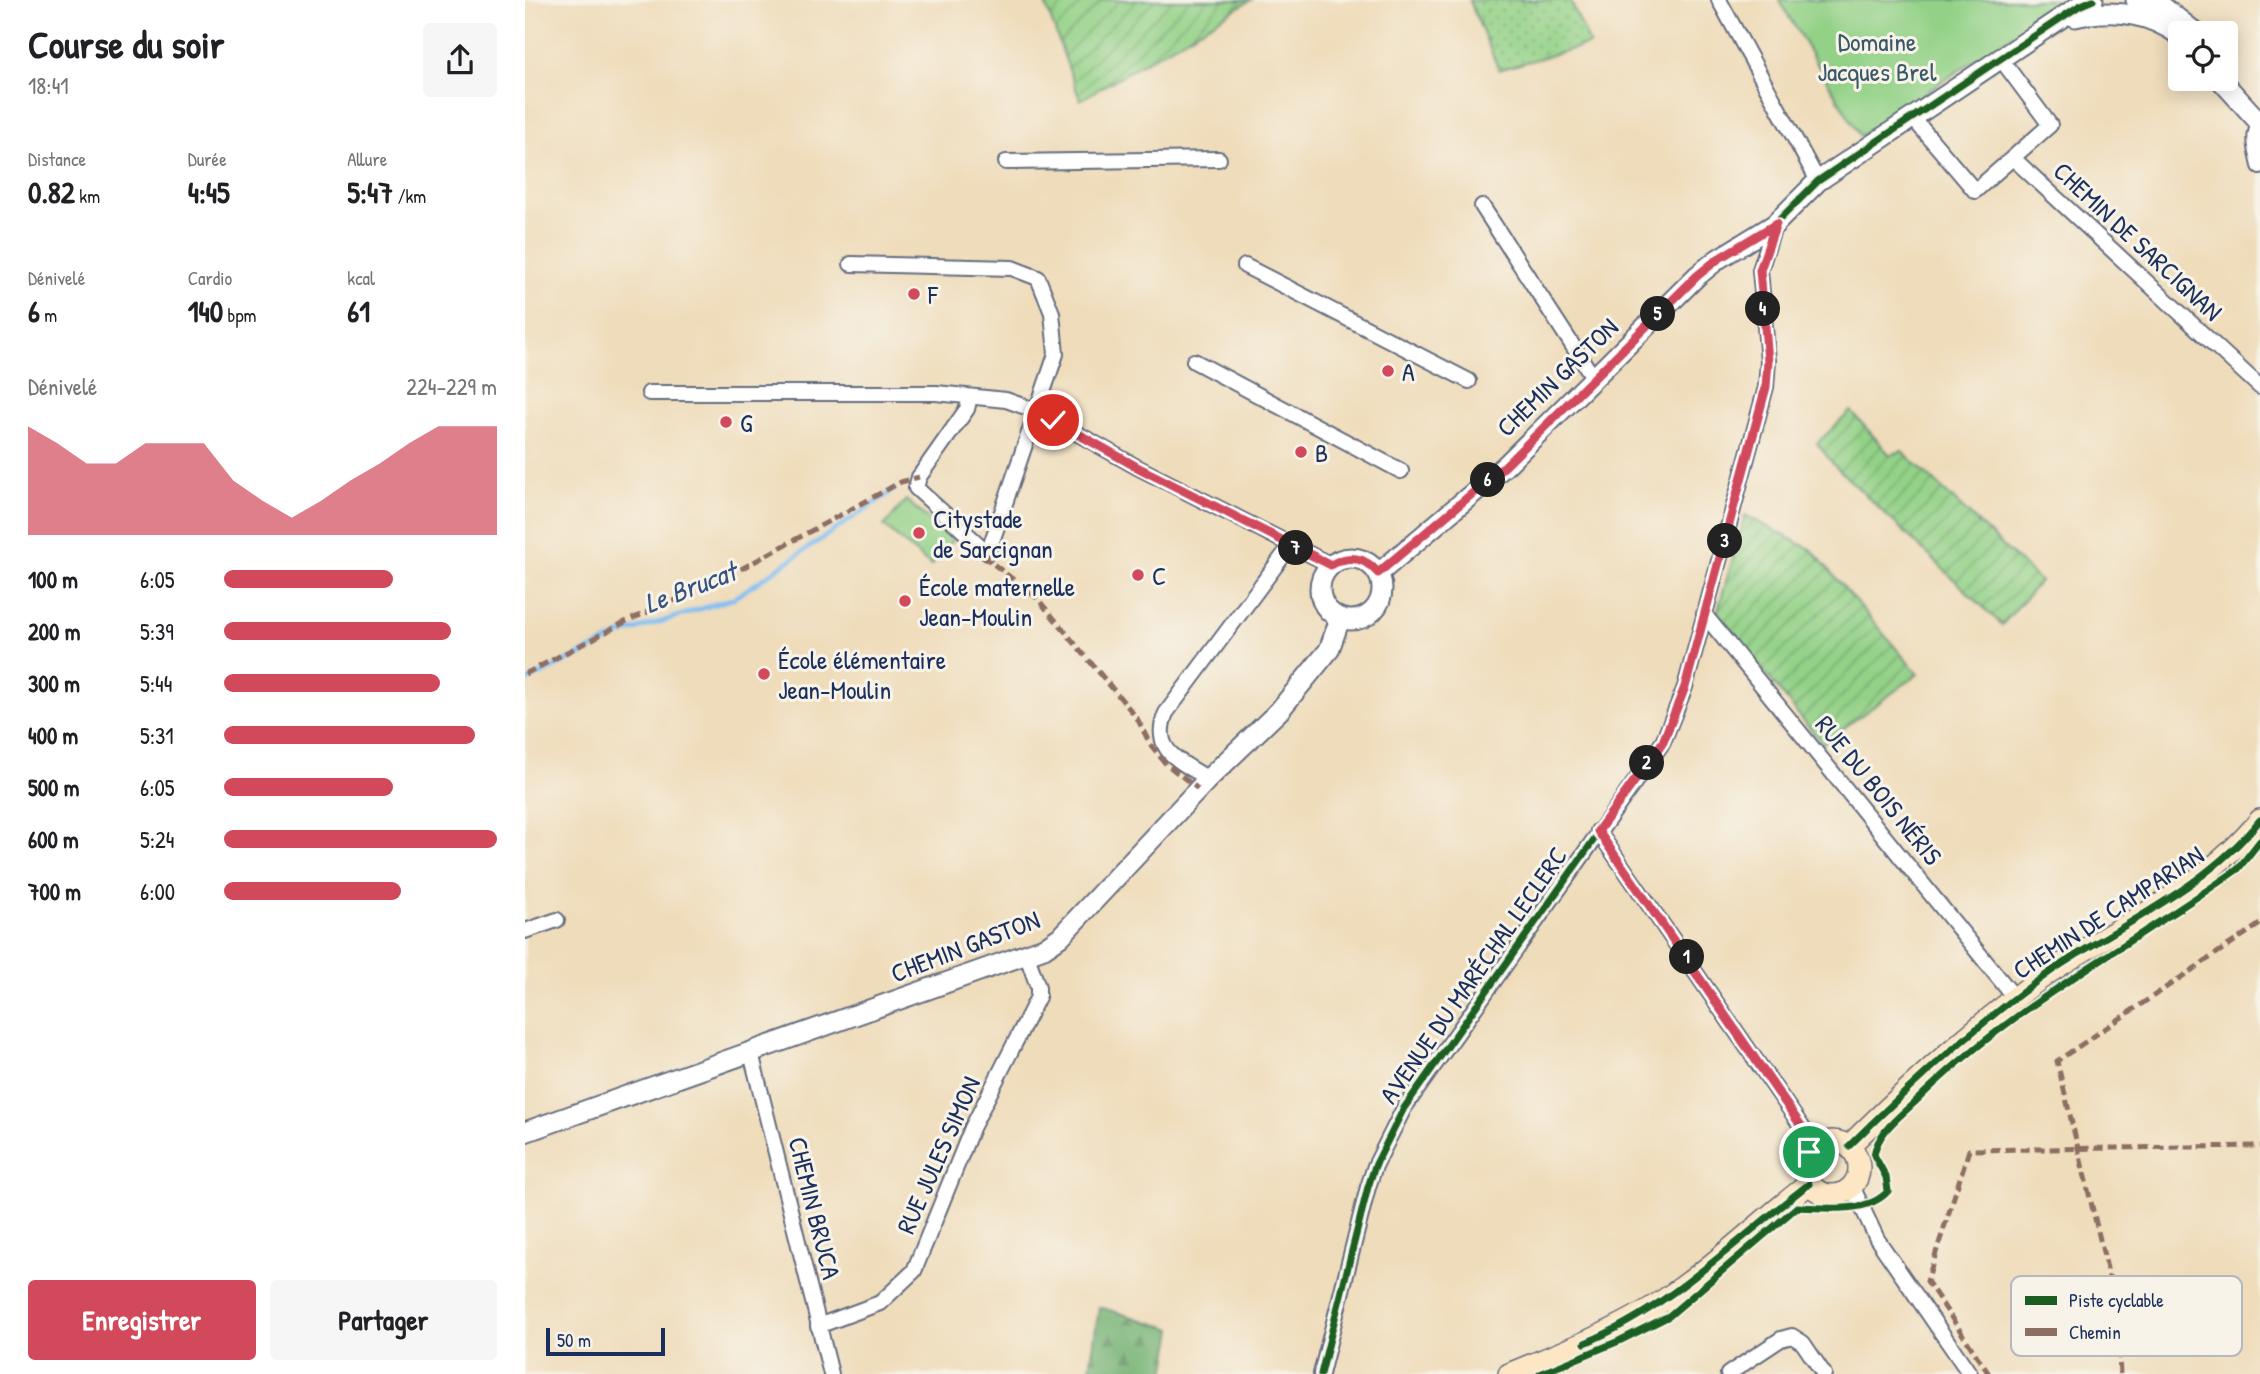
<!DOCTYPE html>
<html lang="fr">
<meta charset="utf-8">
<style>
:root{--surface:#fff;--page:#f6f6f6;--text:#202124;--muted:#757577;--accent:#d1495b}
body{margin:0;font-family:"Patrick Hand",sans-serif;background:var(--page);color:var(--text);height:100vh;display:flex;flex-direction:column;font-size:26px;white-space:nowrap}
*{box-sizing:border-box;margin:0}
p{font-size:23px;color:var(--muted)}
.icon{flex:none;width:38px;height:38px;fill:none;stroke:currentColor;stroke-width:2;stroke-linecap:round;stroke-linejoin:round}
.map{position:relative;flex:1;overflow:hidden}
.sheet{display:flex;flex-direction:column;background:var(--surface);width:525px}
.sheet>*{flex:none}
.fabs{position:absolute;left:1643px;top:21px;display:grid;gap:14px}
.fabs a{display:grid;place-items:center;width:70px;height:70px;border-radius:7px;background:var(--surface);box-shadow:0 4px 18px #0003;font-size:35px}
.scale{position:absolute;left:21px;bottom:18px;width:119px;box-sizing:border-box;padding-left:7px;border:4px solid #1b2f5e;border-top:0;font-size:19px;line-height:24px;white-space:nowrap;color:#1b2f5e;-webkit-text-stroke:5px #f7f3e8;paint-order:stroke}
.pin{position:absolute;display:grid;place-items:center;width:60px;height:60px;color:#fff;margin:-30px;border:4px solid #fff;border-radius:50%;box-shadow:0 2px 7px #0007}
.km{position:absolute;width:35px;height:35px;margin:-18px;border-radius:50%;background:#222;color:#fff;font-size:19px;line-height:35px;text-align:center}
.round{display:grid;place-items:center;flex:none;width:74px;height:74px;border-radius:7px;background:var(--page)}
.summary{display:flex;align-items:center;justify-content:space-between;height:119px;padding:0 28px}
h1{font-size:38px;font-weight:700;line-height:52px}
.figures{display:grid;grid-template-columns:repeat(3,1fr);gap:10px;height:119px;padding:7px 28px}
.figures div{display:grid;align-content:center}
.figures b{font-size:30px;font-weight:700}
.figures small{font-size:19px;font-weight:400}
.figures p{font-size:19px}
.chart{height:196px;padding:14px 28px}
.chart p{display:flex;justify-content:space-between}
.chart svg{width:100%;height:126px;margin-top:7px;fill:var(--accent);opacity:.7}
.cta{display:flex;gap:14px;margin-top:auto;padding:14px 28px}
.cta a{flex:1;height:80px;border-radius:7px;background:var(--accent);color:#fff;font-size:28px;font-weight:700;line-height:80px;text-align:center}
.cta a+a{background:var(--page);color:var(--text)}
ul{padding:0 28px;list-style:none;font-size:23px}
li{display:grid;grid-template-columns:112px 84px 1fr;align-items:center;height:52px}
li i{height:18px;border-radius:9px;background:var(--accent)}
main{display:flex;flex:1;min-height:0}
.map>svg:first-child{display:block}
</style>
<main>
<section class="sheet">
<div class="summary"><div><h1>Course du soir</h1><p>18:41</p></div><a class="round"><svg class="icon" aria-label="share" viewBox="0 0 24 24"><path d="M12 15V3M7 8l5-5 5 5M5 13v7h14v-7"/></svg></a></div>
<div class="figures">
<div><p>Distance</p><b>0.82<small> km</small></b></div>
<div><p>Durée</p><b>4:45</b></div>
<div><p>Allure</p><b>5:47<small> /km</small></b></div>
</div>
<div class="figures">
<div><p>Dénivelé</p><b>6<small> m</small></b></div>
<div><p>Cardio</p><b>140<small> bpm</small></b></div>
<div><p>kcal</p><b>61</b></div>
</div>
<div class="chart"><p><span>Dénivelé</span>224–229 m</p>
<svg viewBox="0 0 160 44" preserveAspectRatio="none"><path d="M0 44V6L10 12L20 19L30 19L40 12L50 12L60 12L70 25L80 32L90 38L100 32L110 25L120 19L130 12L140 6L150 6L160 6V44z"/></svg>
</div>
<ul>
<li><b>100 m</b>6:05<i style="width:62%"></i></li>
<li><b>200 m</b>5:39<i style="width:83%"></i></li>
<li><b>300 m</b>5:44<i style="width:79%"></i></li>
<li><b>400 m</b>5:31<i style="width:92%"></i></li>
<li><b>500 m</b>6:05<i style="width:62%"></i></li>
<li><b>600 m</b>5:24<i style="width:100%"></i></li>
<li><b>700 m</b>6:00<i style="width:65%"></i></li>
</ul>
<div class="cta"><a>Enregistrer</a><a>Partager</a></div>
</section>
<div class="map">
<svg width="1735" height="1374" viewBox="0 0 1735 1374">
<defs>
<pattern id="grass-dots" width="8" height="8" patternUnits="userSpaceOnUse" patternTransform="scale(1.75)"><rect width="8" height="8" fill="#93d187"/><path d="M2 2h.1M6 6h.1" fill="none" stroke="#77aa72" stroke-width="1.8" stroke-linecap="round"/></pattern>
<pattern id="forest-firs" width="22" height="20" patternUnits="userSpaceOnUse" patternTransform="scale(1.75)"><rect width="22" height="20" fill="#76b374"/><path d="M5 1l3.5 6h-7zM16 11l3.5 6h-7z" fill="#609262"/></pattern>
<pattern id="garden-furrows" width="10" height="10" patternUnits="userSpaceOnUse" patternTransform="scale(1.75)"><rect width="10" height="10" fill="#93d187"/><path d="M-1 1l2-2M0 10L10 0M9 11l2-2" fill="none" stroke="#77aa72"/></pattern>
</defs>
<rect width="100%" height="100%" fill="#f7f3e8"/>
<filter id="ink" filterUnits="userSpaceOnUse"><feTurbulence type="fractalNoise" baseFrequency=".0143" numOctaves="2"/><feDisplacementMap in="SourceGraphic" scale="14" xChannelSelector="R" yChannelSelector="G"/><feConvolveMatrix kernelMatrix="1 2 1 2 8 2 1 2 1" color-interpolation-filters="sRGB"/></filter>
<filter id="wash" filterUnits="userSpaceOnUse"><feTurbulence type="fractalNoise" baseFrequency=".00686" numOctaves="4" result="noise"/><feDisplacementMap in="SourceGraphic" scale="28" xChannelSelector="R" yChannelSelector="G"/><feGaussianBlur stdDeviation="1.57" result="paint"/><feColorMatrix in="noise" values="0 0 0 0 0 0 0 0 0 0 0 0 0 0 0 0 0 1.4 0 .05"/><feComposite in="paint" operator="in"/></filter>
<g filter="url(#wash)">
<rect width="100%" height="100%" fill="#efdcba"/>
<polygon fill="url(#grass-dots)" stroke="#578072" stroke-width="2" points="944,0 1045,0 1065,44 974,70"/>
<polygon fill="url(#forest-firs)" stroke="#487169" stroke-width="2" points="574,1307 648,1329 640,1374 564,1374"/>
<g fill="#93d187" stroke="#578072" stroke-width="2">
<polygon points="1254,0 1540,0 1335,136"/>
<polygon points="381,500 428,540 406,566 359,526"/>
</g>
<g fill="url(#garden-furrows)" stroke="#578072" stroke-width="2">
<polygon points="519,0 726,0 555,100"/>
<polygon points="1326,411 1365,455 1377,451 1515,581 1477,625 1309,465 1292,443"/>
<polygon points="1220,515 1287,550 1393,674 1297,744 1192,613"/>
</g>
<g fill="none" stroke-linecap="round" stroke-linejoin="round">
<polyline stroke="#7dbef2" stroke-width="4.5" points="0,682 95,635 209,598 369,490"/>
</g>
</g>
<g filter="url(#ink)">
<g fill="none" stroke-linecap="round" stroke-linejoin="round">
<defs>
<g id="minor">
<polyline points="1194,0 1293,181"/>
<polyline points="1387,117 1450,191 1525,125 1476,59"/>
<path d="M1735,123c-9,13 -3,28 0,43"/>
<polyline points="1489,159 1735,387"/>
<polyline points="481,162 694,159"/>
<polyline points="957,206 1070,380"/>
<polyline points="326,264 487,268 513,278 527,313 531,354 463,553 391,488 394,477 442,409 445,397"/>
<polyline points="720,266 944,381"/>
<polyline points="669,361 876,471"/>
<polyline points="124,393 411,393 481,400 512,411 612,467 806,565"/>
<polyline points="1179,614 1490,998"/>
<path d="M683,779c-27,-18 -58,-28 -42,-66l125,-168"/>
<polyline points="1073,831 1290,1146"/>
<polyline points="0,931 32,920"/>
<polyline points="226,1053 306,1374"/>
<polyline points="1327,1186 1352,1239 1445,1374"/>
<polyline points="293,1326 355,1303 389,1271 447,1128 513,997 513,987 502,956"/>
<polyline points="796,1374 843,1187 850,1166 879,1108 1138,742 1160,687 1241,387 1243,361 1235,270 1250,224"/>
<polyline points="1203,1374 1256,1339 1267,1336 1278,1343 1299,1374"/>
</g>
<g id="tertiary">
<polyline points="1611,0 1638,7 1671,33"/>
<path d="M1550,17c39,-9 73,-4 106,19"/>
<polyline points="1695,79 1735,123"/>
<circle cx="826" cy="589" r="31"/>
<polyline points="854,573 980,466 1172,276 1193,259 1250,224 1293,181 1554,6 1568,0"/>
<polyline points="0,1132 519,948 535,937 683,779 754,711 804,650 815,619"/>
</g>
<g id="secondary">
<circle cx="1307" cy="1168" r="27"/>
<path d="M1324,1146c63,-62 129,-123 201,-174 72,-49 155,-83 210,-152"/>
<path d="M984,1374c60,-25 120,-47 172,-86 45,-32 84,-71 128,-104"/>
</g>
</defs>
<use href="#minor" stroke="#656c7e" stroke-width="18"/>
<use href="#tertiary" stroke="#656c7e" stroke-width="23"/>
<use href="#secondary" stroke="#656c7e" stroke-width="24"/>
<use href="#minor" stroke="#fff" stroke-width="14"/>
<use href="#tertiary" stroke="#fff" stroke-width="19"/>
<use href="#secondary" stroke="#fce6c4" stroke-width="21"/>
<g stroke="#8d6e63" stroke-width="5" stroke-dasharray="10 5" stroke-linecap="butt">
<polyline points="463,553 462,559 512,598 612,718 625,744 640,763 673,789"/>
<polyline points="0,674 102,621 192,582 376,482 394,477"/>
<polyline points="1464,1374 1402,1281 1444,1150 1735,1146"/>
<polyline points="1595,1374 1591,1306 1532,1061 1735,924"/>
</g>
<defs>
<g id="cycleway">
<path d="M1324,1146c63,-62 129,-123 201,-174 72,-49 155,-83 210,-152"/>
<path d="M1060,1343c87,-36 151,-104 224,-159"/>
<polyline points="796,1374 843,1187 850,1166 879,1108 1138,742 1160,687 1241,387 1243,361 1235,270 1250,224 1293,181 1554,6 1568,0"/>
<path d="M1015,1374l79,-33 50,-25 128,-109c29,1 71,7 91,-16l-2,-14 -12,-22c4,-23 24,-37 41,-53 98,-97 213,-155 323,-233l22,-28"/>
</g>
</defs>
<use href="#cycleway" stroke="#f7f3e8" stroke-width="11"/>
<use href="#cycleway" stroke="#1b5e20" stroke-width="7"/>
</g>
</g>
<g fill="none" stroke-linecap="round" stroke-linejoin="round" filter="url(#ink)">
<defs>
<path id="route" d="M528,420l84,47 194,98c18,-11 34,-8 47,8l127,-107 192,-190 21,-17 58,-35 -16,46 8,91 -2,26 -81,300 -22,55 -65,89 217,315 -6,6"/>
</defs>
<use href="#route" stroke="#fff" stroke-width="14"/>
<use href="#route" stroke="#d1495b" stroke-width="9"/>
</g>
<g fill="#d1495b" stroke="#f7f3e8" stroke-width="2.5">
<circle cx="389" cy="294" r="7"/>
<circle cx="863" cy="371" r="7"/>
<circle cx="201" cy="422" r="7"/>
<circle cx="776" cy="452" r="7"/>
<circle cx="394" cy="533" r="7"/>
<circle cx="613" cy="575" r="7"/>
<circle cx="380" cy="601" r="7"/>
<circle cx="239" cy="674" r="7"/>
</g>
<g text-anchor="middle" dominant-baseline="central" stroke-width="6" stroke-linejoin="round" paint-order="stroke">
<g font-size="26" fill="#395868" stroke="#f7f3e8">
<text x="1352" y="41">Domaine<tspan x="1352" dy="30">Jacques Brel</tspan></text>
</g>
<g font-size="26" fill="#1b2f5e" stroke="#f7f3e8">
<text transform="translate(1613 241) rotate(43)">CHEMIN DE SARCIGNAN</text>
<text transform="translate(1032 377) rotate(-44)">CHEMIN GASTON</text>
<text transform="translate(1354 790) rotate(51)">RUE DU BOIS NÉRIS</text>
<text transform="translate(1583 912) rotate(-33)">CHEMIN DE CAMPARIAN</text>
<text transform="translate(440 946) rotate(-21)">CHEMIN GASTON</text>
<text transform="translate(948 975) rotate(-55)">AVENUE DU MARÉCHAL LECLERC</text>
<text transform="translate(413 1155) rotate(-66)">RUE JULES SIMON</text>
<text transform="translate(290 1208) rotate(76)">CHEMIN BRUCA</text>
</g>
<g font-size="26" fill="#1b2f5e" stroke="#f7f3e8" text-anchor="start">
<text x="403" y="294">F</text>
<text x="877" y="371">A</text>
<text x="215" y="422">G</text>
<text x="790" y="452">B</text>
<text x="408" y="518">Citystade<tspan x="408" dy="30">de Sarcignan</tspan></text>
<text x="627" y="575">C</text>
<text x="394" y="586">École maternelle<tspan x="394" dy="30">Jean-Moulin</tspan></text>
<text x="253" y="659">École élémentaire<tspan x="253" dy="30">Jean-Moulin</tspan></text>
</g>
<g font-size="28" font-style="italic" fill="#345383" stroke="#f7f3e8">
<text transform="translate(165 587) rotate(-21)">Le Brucat</text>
</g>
</g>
<rect x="1486" y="1276" width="231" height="80" rx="10" fill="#f7f3e8" stroke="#b5b8bf" stroke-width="2"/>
<rect x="1500" y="1296" width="32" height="9" fill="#1b5e20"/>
<rect x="1500" y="1328" width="32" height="8" fill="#8d6e63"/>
<g font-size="19" fill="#1b2f5e">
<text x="1544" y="1307">Piste cyclable</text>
<text x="1544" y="1339">Chemin</text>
</g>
</svg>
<div class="fabs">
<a><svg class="icon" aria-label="locate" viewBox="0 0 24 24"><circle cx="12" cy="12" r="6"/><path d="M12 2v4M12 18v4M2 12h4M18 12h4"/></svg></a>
</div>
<div class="scale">50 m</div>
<div class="pin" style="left:1284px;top:1152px;background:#1e9e55"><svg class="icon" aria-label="arrive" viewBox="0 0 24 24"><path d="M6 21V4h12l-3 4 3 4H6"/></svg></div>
<div class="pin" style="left:528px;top:420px;background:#d93025"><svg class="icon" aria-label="check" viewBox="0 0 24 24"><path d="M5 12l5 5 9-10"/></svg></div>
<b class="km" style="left:1162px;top:957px">1</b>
<b class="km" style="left:1122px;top:763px">2</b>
<b class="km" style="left:1200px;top:541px">3</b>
<b class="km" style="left:1238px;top:309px">4</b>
<b class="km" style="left:1133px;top:314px">5</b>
<b class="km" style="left:963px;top:480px">6</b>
<b class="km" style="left:771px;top:548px">7</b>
</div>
</main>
